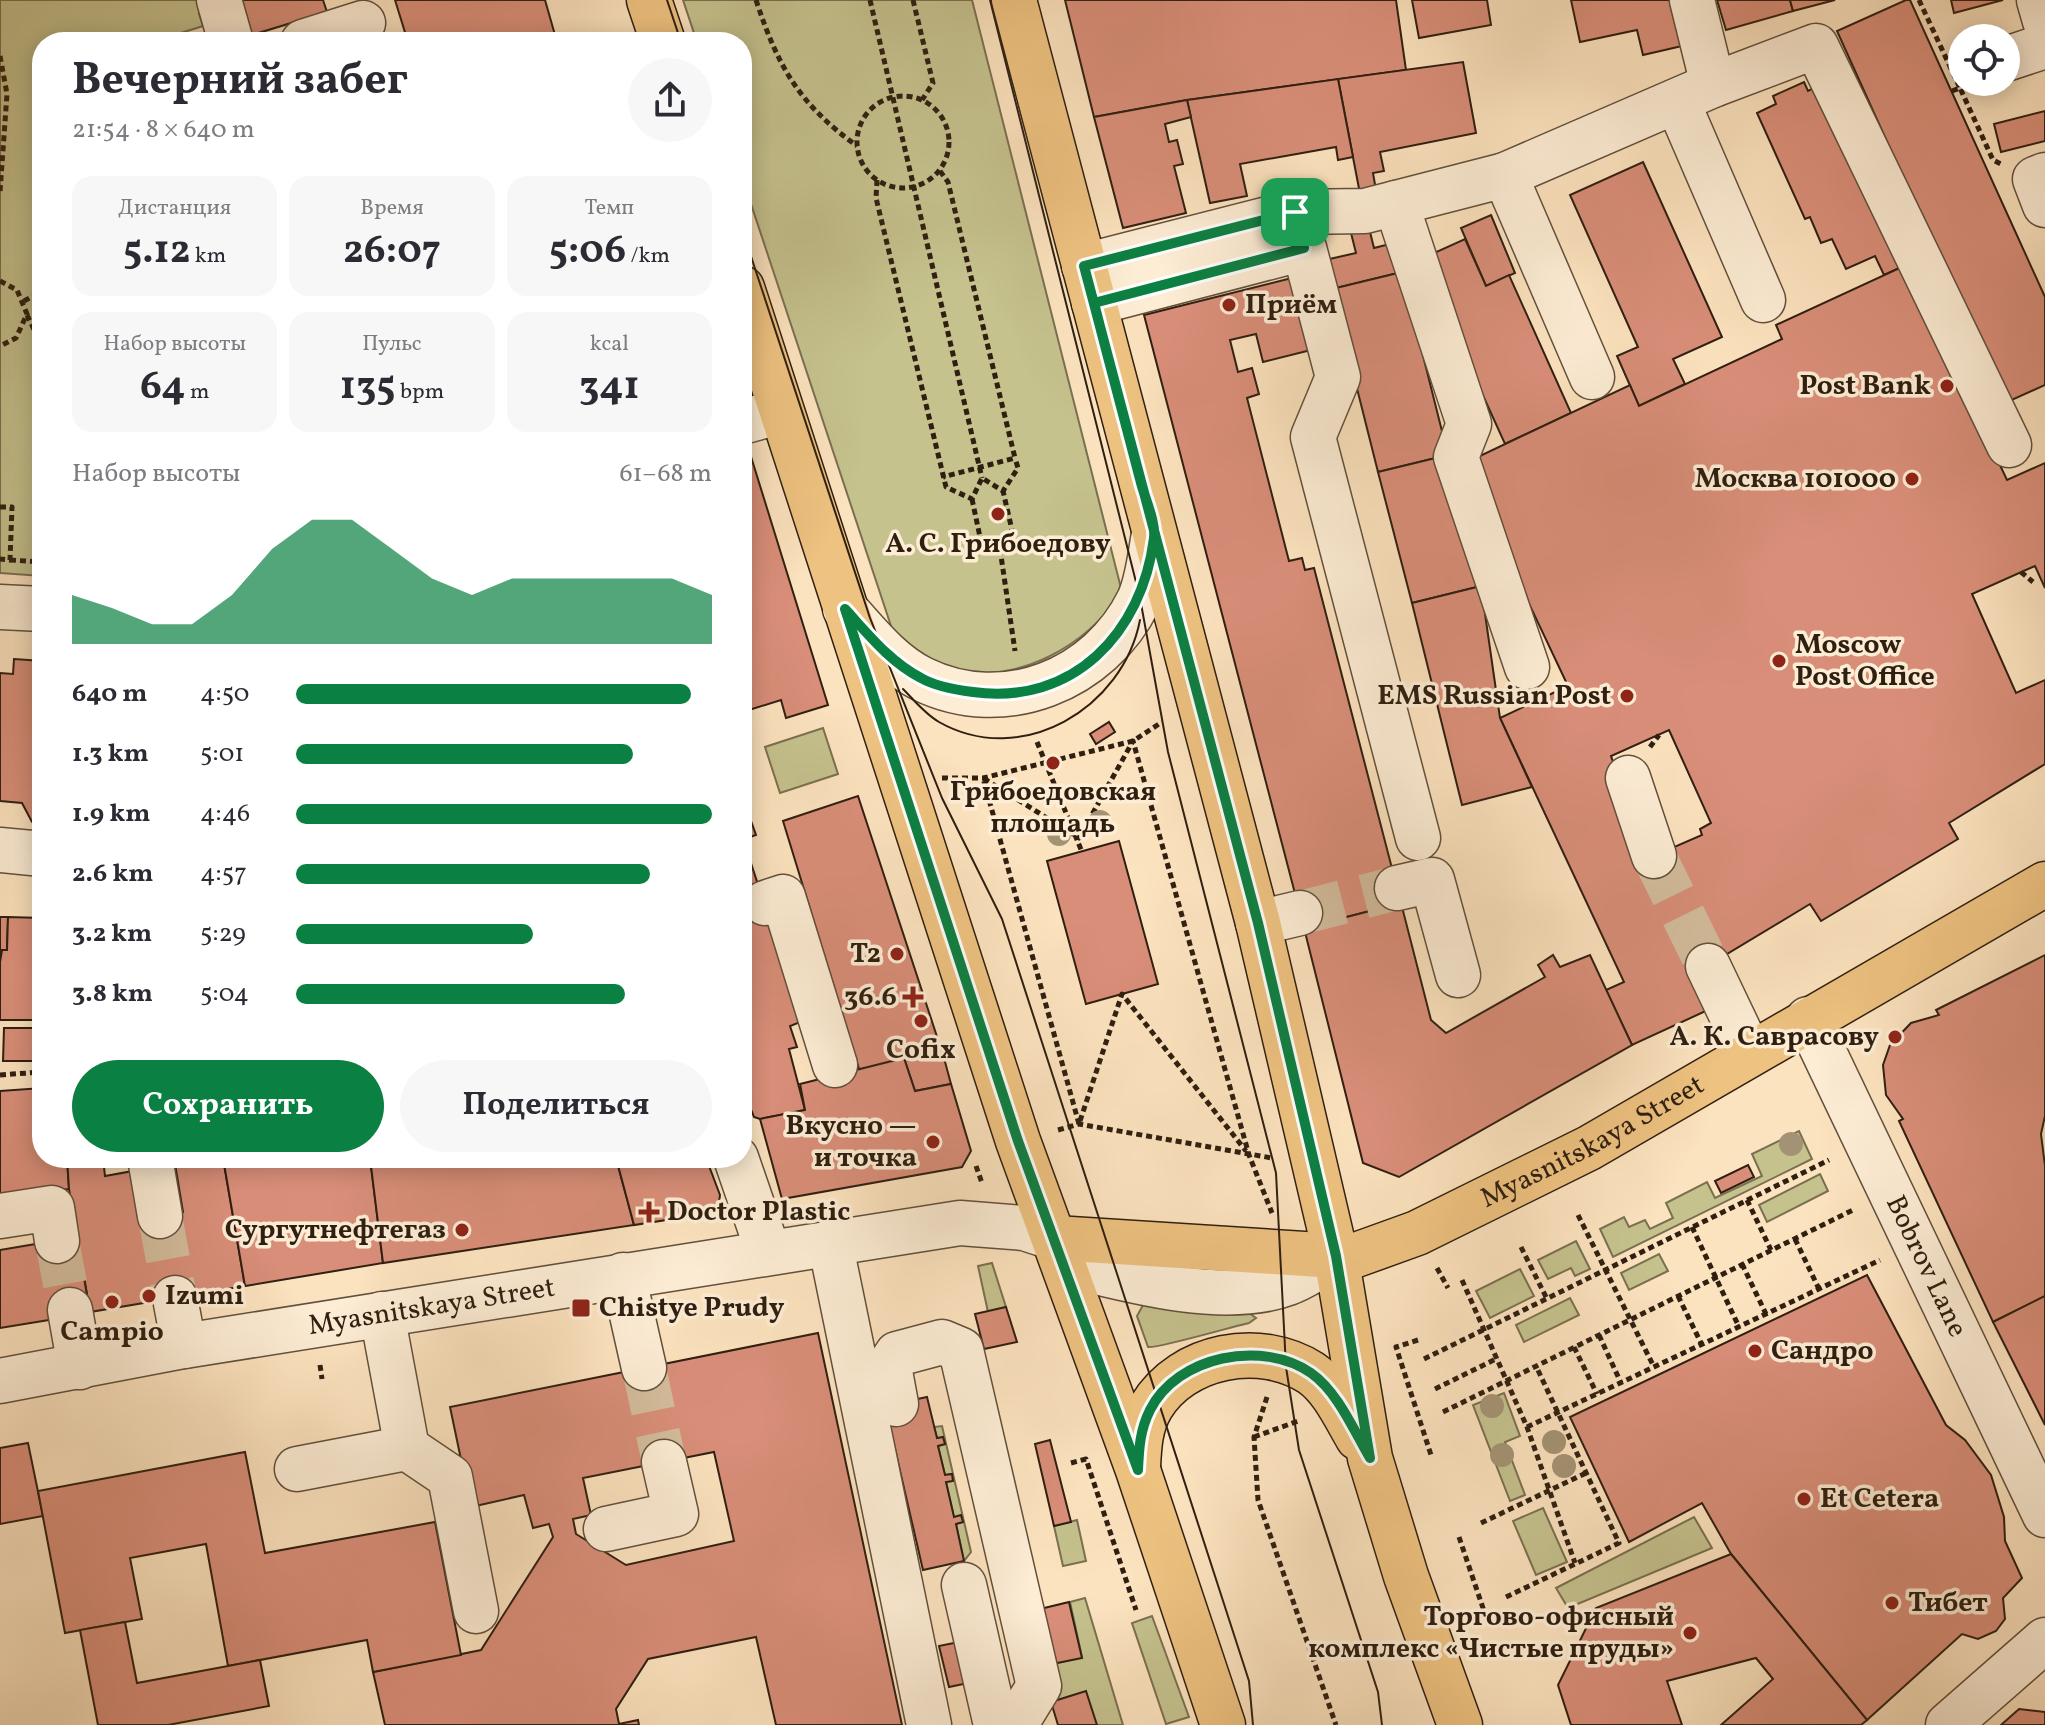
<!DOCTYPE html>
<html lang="ru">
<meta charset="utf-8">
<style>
:root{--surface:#fff;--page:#f7f7f7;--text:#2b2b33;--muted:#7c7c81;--accent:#0b8043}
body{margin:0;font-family:Vollkorn,serif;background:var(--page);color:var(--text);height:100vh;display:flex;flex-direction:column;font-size:30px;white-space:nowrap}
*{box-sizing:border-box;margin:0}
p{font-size:26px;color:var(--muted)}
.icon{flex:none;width:44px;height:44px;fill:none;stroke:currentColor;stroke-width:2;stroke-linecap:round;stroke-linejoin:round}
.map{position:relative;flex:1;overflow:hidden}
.sheet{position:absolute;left:32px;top:32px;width:720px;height:1136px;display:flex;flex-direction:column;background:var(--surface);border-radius:32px;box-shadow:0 4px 20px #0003}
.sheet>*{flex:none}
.buttons{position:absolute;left:1948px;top:24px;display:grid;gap:16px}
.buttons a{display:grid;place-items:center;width:72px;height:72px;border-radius:50%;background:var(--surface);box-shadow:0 4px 20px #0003;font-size:40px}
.pin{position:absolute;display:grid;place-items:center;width:68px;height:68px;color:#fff;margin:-34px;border-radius:16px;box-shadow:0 4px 12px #0006}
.round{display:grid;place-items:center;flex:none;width:84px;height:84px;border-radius:42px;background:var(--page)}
.headline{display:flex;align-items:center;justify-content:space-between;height:136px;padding:0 40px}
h1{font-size:44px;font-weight:700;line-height:60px}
.stats{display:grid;grid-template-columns:repeat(3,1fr);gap:12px;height:136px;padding:8px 40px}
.stats div{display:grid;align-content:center;border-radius:20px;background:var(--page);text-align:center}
.stats b{font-size:40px;font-weight:700}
.stats small{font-size:22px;font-weight:400}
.stats p{font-size:22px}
.chart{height:224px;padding:16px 40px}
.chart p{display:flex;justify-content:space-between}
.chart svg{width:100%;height:144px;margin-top:8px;fill:var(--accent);opacity:.7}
.primary-button{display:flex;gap:16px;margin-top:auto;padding:16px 40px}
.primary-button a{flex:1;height:92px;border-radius:48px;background:var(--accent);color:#fff;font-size:32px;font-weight:700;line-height:92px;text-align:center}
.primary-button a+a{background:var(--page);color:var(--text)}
ul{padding:0 40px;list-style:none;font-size:26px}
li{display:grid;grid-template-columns:128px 96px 1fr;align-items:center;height:60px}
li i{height:20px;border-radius:10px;background:var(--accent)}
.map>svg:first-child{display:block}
</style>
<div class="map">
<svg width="2045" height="1725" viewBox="0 0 2045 1725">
<rect width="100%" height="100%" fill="#fce3bf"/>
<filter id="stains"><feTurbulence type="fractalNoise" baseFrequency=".0025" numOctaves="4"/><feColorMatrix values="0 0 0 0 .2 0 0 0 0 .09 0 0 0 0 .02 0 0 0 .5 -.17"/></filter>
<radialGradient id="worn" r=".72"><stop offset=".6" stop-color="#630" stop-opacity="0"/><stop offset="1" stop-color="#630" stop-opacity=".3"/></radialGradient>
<g fill="#c5c28e" stroke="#7a7050" stroke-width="2">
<polygon points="0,0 201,0 199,14 203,26 152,42 42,42 42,576 0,573"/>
<path d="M683,0h289l150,592c-36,54 -102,92 -169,78 -19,-3 -39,-18 -56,-26l-155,-467v-135h-45z"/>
<polygon points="823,728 838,774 780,793 765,747"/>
<polygon points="1799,1131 1812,1159 1613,1257 1600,1229 1624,1217 1629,1227 1645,1220 1650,1229 1673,1218 1666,1203 1707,1182 1715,1198 1762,1176 1752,1154"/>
<polygon points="1820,1174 1828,1191 1767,1222 1759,1205"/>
<polygon points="1576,1241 1590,1269 1575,1276 1571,1268 1548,1279 1538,1260"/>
<polygon points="1659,1254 1668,1271 1629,1290 1621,1273"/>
<polygon points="992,1263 1006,1307 988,1312 978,1266"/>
<polygon points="1520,1269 1534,1296 1490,1318 1476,1291"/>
<polygon points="1570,1298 1579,1315 1524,1342 1516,1325"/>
<path d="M1143,1305l103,6 10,7 -7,5c-18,4 -93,26 -101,24l-11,-31z"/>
<polygon points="1504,1393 1520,1436 1505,1442 1525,1495 1510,1501 1473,1405"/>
<polygon points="942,1426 971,1552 964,1561 956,1524 963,1522 954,1517 946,1482 953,1481 952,1474 945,1475 938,1446 945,1444 937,1438 934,1427"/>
<polygon points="1543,1508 1567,1562 1536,1575 1513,1521"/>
<polygon points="1694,1517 1712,1548 1568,1608 1556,1588"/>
<polygon points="1077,1520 1086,1561 1063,1566 1054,1526"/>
<polygon points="1085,1598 1123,1725 1063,1725 1049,1665 1082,1657 1070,1602"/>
<polygon points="1152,1616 1189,1717 1166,1724 1132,1623"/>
</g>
<g fill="#d98e79" stroke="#2f1f11" stroke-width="2" fill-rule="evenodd">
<polygon points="242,0 323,0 327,12 252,35"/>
<polygon points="395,0 545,0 557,42 408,42"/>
<polygon points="1065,0 1396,0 1406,70 1187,100 1094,117"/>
<polygon points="1412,0 1487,0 1491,25 1419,38"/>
<polygon points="1571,0 1672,0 1682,46 1643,55 1637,30 1580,42"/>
<polygon points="1717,0 1790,0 1793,11 1726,30"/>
<polygon points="1790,0 1835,0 1793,11"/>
<polygon points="1906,0 1910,0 2045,297 2045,385 2005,403 1837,31"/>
<polygon points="1951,0 2003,0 1954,13"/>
<polygon points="1463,62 1476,133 1380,152 1384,171 1373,173 1377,196 1361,199 1338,79"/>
<polygon points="1338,79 1353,157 1338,160 1336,147 1240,164 1247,196 1210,203 1187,100"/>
<polygon points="1804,82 1808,91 1822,84 1906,265 1884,275 1875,256 1846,269 1832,239 1821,243 1810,217 1805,219 1757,113 1776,104 1773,96"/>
<polygon points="1187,100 1191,117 1165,124 1169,142 1177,140 1183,164 1174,166 1186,213 1123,228 1094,117"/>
<polygon points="2045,111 2045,141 2001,152 1994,124"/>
<polygon points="1643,162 1722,337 1673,359 1685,384 1639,406 1617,356 1638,347 1570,195"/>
<polygon points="1491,215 1515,273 1486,286 1461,228"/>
<polygon points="1367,220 1374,248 1394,243 1402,272 1332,289 1325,260 1356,253 1349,225"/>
<polygon points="1465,239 1486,286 1509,275 1571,413 1505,444 1421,259"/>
<path d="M1906,265l101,215 38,-17v125l-10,-22 -63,28 44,99 29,-13v84l-96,59 9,16 -137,82 -11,-17 -116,70 16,35 -78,36 -26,-55 18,-8 -124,-264 68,-32 -105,-222 167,-79 9,21 143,-67 -6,-14zM1669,730l42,93 -11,6 2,6 -55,24 -36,-103z"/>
<polygon points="1402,272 1448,455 1378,472 1332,289"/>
<polygon points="1292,278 1311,350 1263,362 1256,334 1230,340 1238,372 1252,368 1259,394 1247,398 1289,561 1302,558 1305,570 1314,568 1401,903 1304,928 1144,315"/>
<polygon points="748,447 828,705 786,718 781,700 749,710 742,687 742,449"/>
<polygon points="1448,455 1481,586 1412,603 1378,472"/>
<polygon points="1481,586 1500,718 1532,787 1462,805 1412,603"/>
<polygon points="14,659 42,661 42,825 32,822 22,803 0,801 0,673 13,674"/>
<polygon points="1109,722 1115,732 1096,744 1090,734"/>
<polygon points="742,796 756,835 742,840"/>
<polygon points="858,796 944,1058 951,1084 915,1091 904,1058 860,1072 783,821"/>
<polygon points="743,839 803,1021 790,1026 797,1047 789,1049 805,1110 760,1119 754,1117 742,1087"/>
<polygon points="1119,841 1158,984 1086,1004 1047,861"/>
<polygon points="1401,903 1431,1020 1446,1033 1545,977 1538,965 1553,955 1560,967 1590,955 1632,1045 1399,1177 1363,1163 1304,928"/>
<polygon points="0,917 8,917 7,950 2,950 0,962"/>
<polygon points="8,917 42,918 42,1020 0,1020 0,962 2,950 7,950"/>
<polygon points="2045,955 2045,1116 2041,1134 2045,1166 2045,1296 1993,1322 1899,1121 1903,1119 1886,1095 1883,1065 1890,1045 1911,1023 1939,1015 1936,1010"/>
<polygon points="4,1028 35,1028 34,1061 3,1061"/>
<polygon points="904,1058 915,1091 951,1084 971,1151 962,1167 782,1199 760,1119 805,1110 800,1084"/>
<polygon points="42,1088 42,1158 67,1158 69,1189 0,1196 0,1091"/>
<polygon points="67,1158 103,1158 105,1176 133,1171 142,1219 183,1212 174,1158 223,1158 245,1286 90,1312 69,1189"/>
<polygon points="223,1158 370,1158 383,1263 245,1286"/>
<polygon points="370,1158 450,1158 451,1166 478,1164 477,1158 616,1158 634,1225 383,1263"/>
<polygon points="616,1158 706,1158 720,1195 718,1209 711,1213 634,1225"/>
<polygon points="1748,1165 1754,1177 1721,1193 1715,1181"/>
<polygon points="77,1237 89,1307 55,1319 0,1328 0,1250"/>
<polygon points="1867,1275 1946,1425 1965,1440 1991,1475 2004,1517 2005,1541 2022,1578 2003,1598 2005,1619 1996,1631 1978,1639 1962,1634 1867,1720 1731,1554 1702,1503 1629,1542 1570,1417"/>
<polygon points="2045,1296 2045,1425 1993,1322"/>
<polygon points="1006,1307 1017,1342 984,1349 975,1314"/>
<path d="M818,1333l84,392h-126l-20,-88 -108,22 -32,50 3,15 19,-4 1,5h-254l-12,-53 108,-22 72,-113 -4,-13 -16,4 -9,-33 -53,12 -21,-100zM714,1452l20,89 -108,24 -50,-31 -3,-15 18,-4 -8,-37z"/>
<polygon points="927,1397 937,1438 943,1437 945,1444 938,1446 945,1475 952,1474 953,1481 946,1482 954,1517 961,1515 963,1522 956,1524 964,1561 923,1570 885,1406"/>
<polygon points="1050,1440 1071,1522 1054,1526 1035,1444"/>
<polygon points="28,1443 43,1516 0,1524 0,1448"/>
<polygon points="245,1452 265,1553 435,1522 461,1655 373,1672 367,1640 228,1666 206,1544 130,1558 142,1619 65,1633 38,1491"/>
<polygon points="1731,1554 1867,1720 1861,1725 1721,1725 1773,1679 1756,1658 1667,1681 1682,1725 1571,1725 1558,1685 1596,1608"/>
<polygon points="1069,1602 1082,1658 1052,1664 1040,1609"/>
<polygon points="125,1622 137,1683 260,1660 269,1706 168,1725 98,1725 80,1630"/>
<polygon points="964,1641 973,1682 949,1687 939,1646"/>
<polygon points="1086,1691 1097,1725 1058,1725 1051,1702"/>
<polygon points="2019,1709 2045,1712 2045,1725 2001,1725"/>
</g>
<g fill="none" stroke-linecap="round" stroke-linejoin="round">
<g stroke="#d3bc9c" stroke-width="44" stroke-dasharray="44 22" stroke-linecap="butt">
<polyline points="1654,856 1708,966"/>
<polyline points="1300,913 1397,888"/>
<polyline points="160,1216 175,1298"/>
<polyline points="57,1241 70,1310"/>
<polyline points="644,1368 664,1462"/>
</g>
<defs>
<g id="minor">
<polyline points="219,0 231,42"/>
<polyline points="1692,0 1713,85"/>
<polyline points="2039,0 2045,21"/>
<polyline points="303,42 363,23"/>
<polyline points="2006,59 2045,46"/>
<polyline points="1677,101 1763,300"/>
<polyline points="1505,175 1713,85 1816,46 2009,445"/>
<polyline points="2045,175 2035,179 2045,205"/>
<polyline points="1396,203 1469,424 1456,457 1527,667"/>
<polyline points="1084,266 1295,212 1365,211 1505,175 1592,377"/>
<polyline points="1094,303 1304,248 1338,377 1313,437 1418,838"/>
<polyline points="742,422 781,411"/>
<polyline points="0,607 42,609"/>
<path d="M845,609c23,25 45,54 77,70 82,40 178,1 217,-79 9,-20 11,-44 15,-66"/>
<polyline points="1628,778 1654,856"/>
<polyline points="0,850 42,854"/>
<polyline points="1397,888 1432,880 1458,975"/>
<polyline points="765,903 783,897 835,1065"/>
<polyline points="1258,923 1300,913"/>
<polyline points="1708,966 1750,1054"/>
<path id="s1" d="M1808,1019l237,496"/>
<polyline points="150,1158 160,1216"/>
<polyline points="736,1158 768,1251"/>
<polyline points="0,1216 52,1208 57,1241"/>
<polyline points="830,1242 929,1725"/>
<path d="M1064,1264c63,16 161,43 224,19 17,-6 33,-18 48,-27"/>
<polyline points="623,1275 644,1368"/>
<polyline points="175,1298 184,1346"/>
<polyline points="70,1310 80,1367"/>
<polyline points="382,1314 407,1448 450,1477 476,1611"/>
<path id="s2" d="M0,1381l184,-35 776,-123 64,5 31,10"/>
<polyline points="896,1404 889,1366 897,1354 942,1342 961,1350 1039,1686 1015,1725"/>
<polyline points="297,1469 407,1448"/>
<polyline points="606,1529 676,1514 664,1462"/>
<polyline points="964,1585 996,1725"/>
<polyline points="1948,1725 2045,1640"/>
</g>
<g id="major">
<polyline points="649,0 663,42"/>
<polyline points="1014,0 1258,923 1336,1256 1370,1458 1406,1576 1460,1725"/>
<polyline points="742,288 1018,1141 1138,1470 1223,1725"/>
<path id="s3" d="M1055,1238l281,18 20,-1 61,-22 172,-85 456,-264"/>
<path d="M1138,1467c1,-21 2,-41 13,-60 31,-52 109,-67 160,-34 21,14 34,43 47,65"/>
</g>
</defs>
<use href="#minor" stroke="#62503c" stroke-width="47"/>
<use href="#major" stroke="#2f1f11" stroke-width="47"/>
<g stroke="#2f1f11" stroke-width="5" stroke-dasharray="6 4" stroke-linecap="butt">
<path d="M756,0c22,67 43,104 101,146"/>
<polyline points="870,0 982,478"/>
<polyline points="913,0 933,83 922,100"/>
<polyline points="1919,0 1960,88"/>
<polyline points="0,56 7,94 0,192"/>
<polyline points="1952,91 1960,88 1993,160 2001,164"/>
<circle cx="903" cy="142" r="46"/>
<polyline points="940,171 948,182 1015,458 943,477"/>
<polyline points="877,180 876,198 946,487 972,499 982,478 1003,491 1018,468 1015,458"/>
<polyline points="0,281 17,290 27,314 16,338 0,346"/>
<polyline points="24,301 42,291"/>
<polyline points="27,315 42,346"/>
<polyline points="972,499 980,537 1000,549 1012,530 1003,491"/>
<polyline points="0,507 12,507 10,560 0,559"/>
<polyline points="1000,549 1015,651"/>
<polyline points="10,560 42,562"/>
<polyline points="2021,572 2033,582"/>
<polyline points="1037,742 1082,852"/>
<polyline points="1650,747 1659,735"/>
<polyline points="942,778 983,778 1133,741 1162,722"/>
<polyline points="0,1075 42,1072"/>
<polyline points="1080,1121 1122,994 1246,1151"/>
<polyline points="1079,1124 983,778 1079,838 1133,741 1249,1155 1272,1213"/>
<polyline points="1058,1130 1079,1124 1272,1158"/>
<polyline points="976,1166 982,1183"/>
<polyline points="1747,1200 1771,1250"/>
<polyline points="1578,1215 1654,1367"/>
<polyline points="1692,1227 1739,1327"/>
<polyline points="1795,1239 1819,1289"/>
<polyline points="1521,1247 1547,1299"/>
<polyline points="1742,1264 1766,1314"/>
<polyline points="1437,1268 1448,1288"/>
<polyline points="1462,1280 1527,1427 1575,1563"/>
<polyline points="1678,1296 1702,1345"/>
<polyline points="1599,1335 1621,1383"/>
<polyline points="1418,1340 1396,1347 1432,1458"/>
<polyline points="1574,1347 1597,1394"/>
<polyline points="1424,1359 1829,1160"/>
<polyline points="320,1365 322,1379"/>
<polyline points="1435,1389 1498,1358"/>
<polyline points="1267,1397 1254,1437 1258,1500 1336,1725"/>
<polyline points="1443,1412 1855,1209"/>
<polyline points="1527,1427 1880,1260"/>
<polyline points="1254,1437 1301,1420"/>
<polyline points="1071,1463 1086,1459 1136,1610"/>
<polyline points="1481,1523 1586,1473"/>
<polyline points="1459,1537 1485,1614"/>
<polyline points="1506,1597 1619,1543 1536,1366"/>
</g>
<use href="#minor" stroke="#fdedd5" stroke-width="44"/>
<use href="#major" stroke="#eec280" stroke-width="44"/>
<g stroke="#2f1f11" stroke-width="2">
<polyline points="667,0 681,42"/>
<polyline points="990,0 1140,598 1168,752 1276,1173 1286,1367 1299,1450 1378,1692 1382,1725"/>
<polyline points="742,229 870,618 942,798 1002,919 1249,1681 1253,1725"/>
<path d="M903,689c11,11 22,25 36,33 83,47 184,-14 201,-102"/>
</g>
</g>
<g fill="#a49274">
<circle cx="1100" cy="822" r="12"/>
<circle cx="1059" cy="834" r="12"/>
<circle cx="1791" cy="1144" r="12"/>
<circle cx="1492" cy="1406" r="12"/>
<circle cx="1554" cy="1442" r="12"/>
<circle cx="1502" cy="1455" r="12"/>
<circle cx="1564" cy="1466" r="12"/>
</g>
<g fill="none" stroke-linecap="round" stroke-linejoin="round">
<defs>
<path id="route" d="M1295,212l9,36 -210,55c15,59 31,118 46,176 4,18 16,42 14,59 -12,95 -81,168 -181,154 -16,-2 -38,-6 -52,-14 -31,-16 -53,-44 -76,-69l173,532 120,329c1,-22 2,-40 12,-60 27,-54 112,-71 161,-37 27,19 43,58 59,85l-34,-202 -78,-333 -174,-657 211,-54"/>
</defs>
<use href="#route" stroke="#fff" stroke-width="16"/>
<use href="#route" stroke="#0b8043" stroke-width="10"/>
</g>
<g fill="#8f2418" stroke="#fdedd5" stroke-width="3">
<circle cx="1229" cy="305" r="8"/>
<circle cx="1947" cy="386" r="8"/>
<circle cx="1912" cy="479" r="8"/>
<circle cx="998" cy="514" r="8"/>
<circle cx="1779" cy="661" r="8"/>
<circle cx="1627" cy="696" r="8"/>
<circle cx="1053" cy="763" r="8"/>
<circle cx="897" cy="954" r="8"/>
<path d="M909 985h8v8h8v8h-8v8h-8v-8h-8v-8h8z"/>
<circle cx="921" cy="1021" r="8"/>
<circle cx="1895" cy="1037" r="8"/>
<circle cx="933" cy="1142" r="8"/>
<path d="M645 1200h8v8h8v8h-8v8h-8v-8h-8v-8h8z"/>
<circle cx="462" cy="1230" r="8"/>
<circle cx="149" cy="1296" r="8"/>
<circle cx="112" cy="1302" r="8"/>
<rect x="571" y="1298" width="20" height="20" rx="4"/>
<circle cx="1755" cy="1351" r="8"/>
<circle cx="1804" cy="1499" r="8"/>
<circle cx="1892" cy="1603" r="8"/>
<circle cx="1690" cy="1633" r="8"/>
</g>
<g text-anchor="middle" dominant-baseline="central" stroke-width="7" stroke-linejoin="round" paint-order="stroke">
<g font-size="28" font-weight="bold" fill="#2f1f11" stroke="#fdedd5" text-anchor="end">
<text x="1245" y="305" text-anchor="start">Приём</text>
<text x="1931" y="386">Post Bank</text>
<text x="1896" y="479">Москва 101000</text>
<text x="998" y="544" text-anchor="middle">А. С. Грибоедову</text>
<text x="1795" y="645" text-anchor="start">Moscow<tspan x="1795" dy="32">Post Office</tspan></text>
<text x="1611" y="696">EMS Russian Post</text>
<text x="1053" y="792" text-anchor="middle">Грибоедовская<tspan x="1053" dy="32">площадь</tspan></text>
<text x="881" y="954">T2</text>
<text x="897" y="997">36.6</text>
<text x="1879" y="1037">А. К. Саврасову</text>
<text x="921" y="1050" text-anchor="middle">Cofix</text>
<text x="917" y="1126">Вкусно —<tspan x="917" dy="32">и точка</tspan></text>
<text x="667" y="1212" text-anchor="start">Doctor Plastic</text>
<text x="446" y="1230">Сургутнефтегаз</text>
<text x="165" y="1296" text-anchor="start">Izumi</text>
<text x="599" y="1308" text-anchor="start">Chistye Prudy</text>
<text x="112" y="1332" text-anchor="middle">Campio</text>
<text x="1771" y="1351" text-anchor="start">Сандро</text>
<text x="1820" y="1499" text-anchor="start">Et Cetera</text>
<text x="1908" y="1603" text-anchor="start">Тибет</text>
<text x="1674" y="1617">Торгово-офисный<tspan x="1674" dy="32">комплекс «Чистые пруды»</tspan></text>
</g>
<g font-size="28" fill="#2f1f11" stroke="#fdedd5">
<text stroke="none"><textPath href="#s3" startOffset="564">Myasnitskaya Street</textPath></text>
<text stroke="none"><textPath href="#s1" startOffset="274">Bobrov Lane</textPath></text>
<text stroke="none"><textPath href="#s2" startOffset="438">Myasnitskaya Street</textPath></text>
</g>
</g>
<rect width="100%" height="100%" filter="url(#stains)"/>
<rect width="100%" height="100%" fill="url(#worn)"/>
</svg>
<div class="buttons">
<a><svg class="icon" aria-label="locate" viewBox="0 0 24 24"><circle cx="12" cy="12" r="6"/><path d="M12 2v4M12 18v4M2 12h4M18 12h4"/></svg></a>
</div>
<div class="pin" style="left:1295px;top:212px;background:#1e9e55"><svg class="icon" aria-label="arrive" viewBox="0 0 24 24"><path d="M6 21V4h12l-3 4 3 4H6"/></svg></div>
<section class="sheet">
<div class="headline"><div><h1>Вечерний забег</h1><p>21:54 · 8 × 640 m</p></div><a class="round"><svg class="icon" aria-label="share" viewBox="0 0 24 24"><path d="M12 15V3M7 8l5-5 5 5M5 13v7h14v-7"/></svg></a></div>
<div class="stats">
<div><p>Дистанция</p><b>5.12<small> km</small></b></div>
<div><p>Время</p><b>26:07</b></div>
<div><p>Темп</p><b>5:06<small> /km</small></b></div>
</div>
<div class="stats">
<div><p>Набор высоты</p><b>64<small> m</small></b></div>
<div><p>Пульс</p><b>135<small> bpm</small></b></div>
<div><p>kcal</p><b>341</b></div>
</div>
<div class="chart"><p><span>Набор высоты</span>61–68 m</p>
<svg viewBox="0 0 160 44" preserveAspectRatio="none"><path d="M0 44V29L10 33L20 38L30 38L40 29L50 15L60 6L70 6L80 15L90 24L100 29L110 24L120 24L130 24L140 24L150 24L160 29V44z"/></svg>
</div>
<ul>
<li><b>640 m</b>4:50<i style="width:95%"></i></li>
<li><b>1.3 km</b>5:01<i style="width:81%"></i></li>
<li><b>1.9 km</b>4:46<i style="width:100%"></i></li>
<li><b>2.6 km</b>4:57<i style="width:85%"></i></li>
<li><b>3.2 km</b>5:29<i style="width:57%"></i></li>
<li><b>3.8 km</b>5:04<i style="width:79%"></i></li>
</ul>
<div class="primary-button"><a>Сохранить</a><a>Поделиться</a></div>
</section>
</div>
